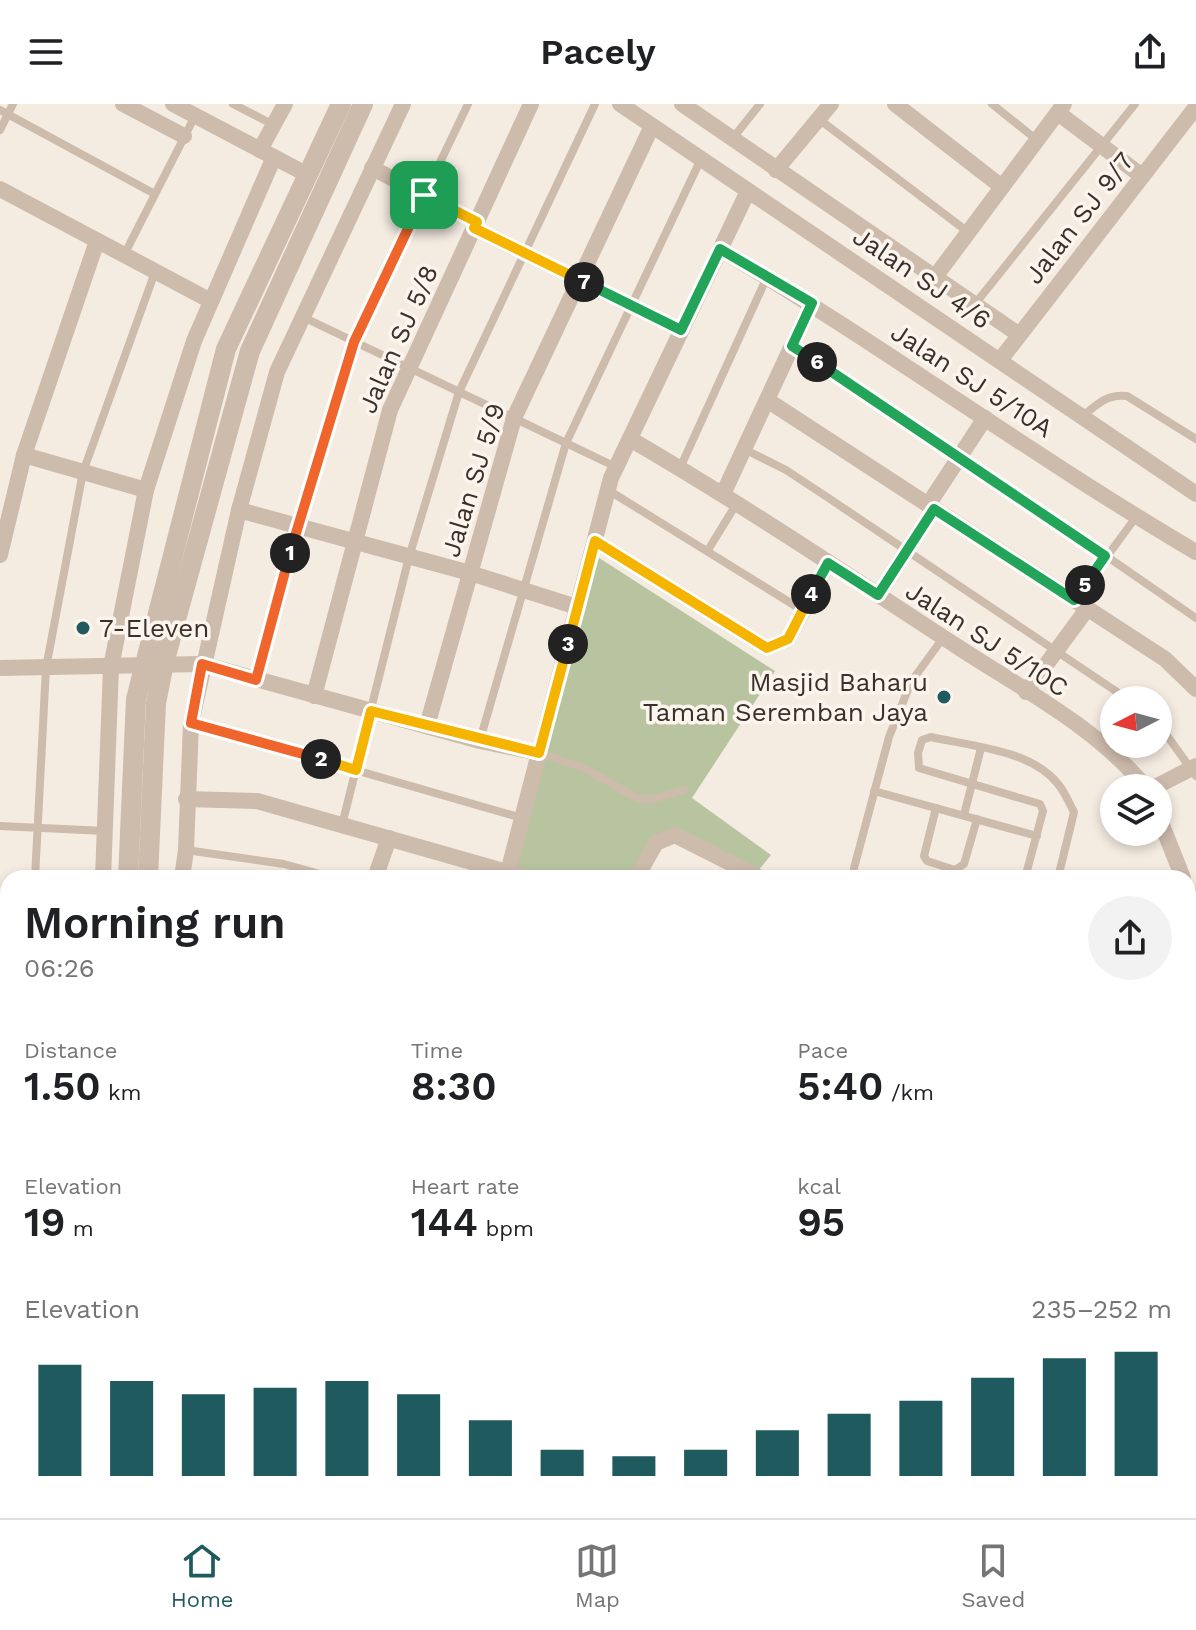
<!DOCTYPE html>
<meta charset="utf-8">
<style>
:root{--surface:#fff;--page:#f2f2f2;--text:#202124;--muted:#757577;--line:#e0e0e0;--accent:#1f5a5e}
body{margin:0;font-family:"Work Sans",sans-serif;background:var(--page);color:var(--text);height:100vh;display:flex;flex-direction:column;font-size:30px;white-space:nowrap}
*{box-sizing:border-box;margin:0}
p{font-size:26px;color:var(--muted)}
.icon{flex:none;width:44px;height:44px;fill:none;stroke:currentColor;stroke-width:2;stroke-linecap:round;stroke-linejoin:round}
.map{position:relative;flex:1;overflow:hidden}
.panel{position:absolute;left:0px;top:766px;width:1196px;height:648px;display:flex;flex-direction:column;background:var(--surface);border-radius:24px 24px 0 0;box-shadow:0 4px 12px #0003}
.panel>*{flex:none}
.needle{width:52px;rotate:264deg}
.fabs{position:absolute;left:1100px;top:582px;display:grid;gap:16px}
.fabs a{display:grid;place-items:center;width:72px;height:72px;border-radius:50%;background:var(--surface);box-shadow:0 4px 12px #0003;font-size:40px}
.pin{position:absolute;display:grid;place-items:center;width:68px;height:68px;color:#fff;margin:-34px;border-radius:16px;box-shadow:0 4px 12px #0006}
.km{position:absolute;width:40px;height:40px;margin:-20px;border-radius:50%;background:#222;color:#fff;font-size:22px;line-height:40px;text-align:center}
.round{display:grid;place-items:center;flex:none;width:84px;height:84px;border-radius:42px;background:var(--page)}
.overview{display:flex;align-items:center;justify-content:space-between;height:136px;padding:0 24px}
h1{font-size:44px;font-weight:600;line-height:60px}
.stats{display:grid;grid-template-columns:repeat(3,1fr);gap:12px;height:136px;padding:8px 24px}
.stats div{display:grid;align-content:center}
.stats b{font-size:40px;font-weight:600}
.stats small{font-size:22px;font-weight:400}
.stats p{font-size:22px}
.chart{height:224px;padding:16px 24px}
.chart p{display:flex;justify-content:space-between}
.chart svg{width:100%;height:144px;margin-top:8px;stroke:var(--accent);stroke-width:6}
header{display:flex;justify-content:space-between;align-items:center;height:104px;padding:0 24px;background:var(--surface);font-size:36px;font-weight:600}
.menu{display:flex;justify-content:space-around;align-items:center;height:112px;border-top:2px solid var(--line);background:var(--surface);font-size:22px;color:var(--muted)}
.menu a{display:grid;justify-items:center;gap:4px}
.menu .active{color:var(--accent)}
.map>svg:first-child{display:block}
</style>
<header><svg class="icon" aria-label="menu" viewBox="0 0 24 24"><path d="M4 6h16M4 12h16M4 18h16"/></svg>Pacely<svg class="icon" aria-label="share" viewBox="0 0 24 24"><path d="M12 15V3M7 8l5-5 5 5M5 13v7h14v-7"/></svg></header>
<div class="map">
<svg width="1196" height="1414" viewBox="0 0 1196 1414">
<rect width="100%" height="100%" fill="#f4ebe1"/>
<polygon fill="#b8c4a0" points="593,450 775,567 692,694 771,751 757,768 676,728 634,774 540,774 511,766"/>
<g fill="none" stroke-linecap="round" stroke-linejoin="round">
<g stroke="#cdbbac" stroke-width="8">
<polyline points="233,0 272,20"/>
<polyline points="992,0 1037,36"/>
<polyline points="0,6 153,89"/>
<polyline points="820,16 968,128"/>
<polyline points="0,26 13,0"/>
<polyline points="733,34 760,0"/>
<polyline points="124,151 195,12"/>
<polyline points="975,200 1135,0"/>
<polyline points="303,213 616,363"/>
<polyline points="792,242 960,351 1196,514"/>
<path d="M1084,311c15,-12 23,-21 43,-19l69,43"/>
<polyline points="744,345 786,366 827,393 1129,596"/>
<polyline points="680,364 767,173"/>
<polyline points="608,386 802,506"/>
<polyline points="708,446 737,399"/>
<polyline points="1075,496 1136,413"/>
<polyline points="256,575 297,422 354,238 468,0"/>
<polyline points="192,619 522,714"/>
<polyline points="1158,619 1196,672"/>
<polyline points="480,636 566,339 701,55"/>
<polyline points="539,649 584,664 637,694 649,696 684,686"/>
<polyline points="874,687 1037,732"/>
<polyline points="936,704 924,752 927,757 955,766 964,760 977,715"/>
<polyline points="964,711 981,644"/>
<polyline points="342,721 409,453 459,288 595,0"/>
<polyline points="0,722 105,727"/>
<polyline points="186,746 284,760 334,774"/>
<polyline points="854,764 889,633 911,578 943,534"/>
<polyline points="35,774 46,564 83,368 155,168"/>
<path d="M1025,774l18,-67 -3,-7 -121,-36 -1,-15 4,-13 9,-3c39,9 101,13 127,47 7,8 11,19 16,28l-16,66"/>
<polyline points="0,869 8,869"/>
<polyline points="1188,944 1196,944"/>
<polyline points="0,1079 8,1077"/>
<polyline points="0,1157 8,1161"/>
<polyline points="0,1229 8,1239"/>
<polyline points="1188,1364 1196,1364"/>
<polyline points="51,1406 111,1414"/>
<polyline points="263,1406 264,1414"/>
<polyline points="732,1406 732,1414"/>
<polyline points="840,1406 840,1414"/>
<polyline points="871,1406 871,1414"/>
<polyline points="37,1414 39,1406"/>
</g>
<g stroke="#cdbbac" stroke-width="16">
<polyline points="123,0 184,32"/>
<polyline points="173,0 308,71"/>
<polyline points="620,0 1196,390"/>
<polyline points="682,0 1018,230"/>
<polyline points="895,0 1002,83"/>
<polyline points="1058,9 1142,72"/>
<polyline points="260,46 285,0"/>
<polyline points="372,64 477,118"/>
<polyline points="776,66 831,0"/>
<polyline points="0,85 211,197"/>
<polyline points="474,124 681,226"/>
<path d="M720,145c162,96 314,208 476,303"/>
<polyline points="935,173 1064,0"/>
<polyline points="1001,255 1196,3"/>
<polyline points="767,296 1165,555 1196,585"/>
<path d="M630,335c112,65 219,137 328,208 64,42 140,81 188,141"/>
<polyline points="24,351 146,386"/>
<polyline points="723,390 812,199"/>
<polyline points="928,401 985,314"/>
<polyline points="239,406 470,469 577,503"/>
<polyline points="595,437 767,544 788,535 828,459"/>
<polyline points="0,451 24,351 97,137"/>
<polyline points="878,491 934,405"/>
<polyline points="0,564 202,560 480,637 539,649"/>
<polyline points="1026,588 1087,505"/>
<polyline points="314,592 390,306 531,0"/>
<polyline points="427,622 514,314 652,22"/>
<polyline points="1153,684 1196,662"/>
<polyline points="186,695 257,697 528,774"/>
<polyline points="1158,711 1183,774"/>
<polyline points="508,768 611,374 748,87"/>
<polyline points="103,774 111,563 146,386 194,237 274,53"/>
<polyline points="182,774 186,746 191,619 239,406 277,268 403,0"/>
<polyline points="375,774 389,734"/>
<polyline points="636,774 656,739 675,731 760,774"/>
<polyline points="1188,786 1196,824"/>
<polyline points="1188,887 1196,887"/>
<polyline points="1188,1001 1196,1001"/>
<polyline points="1188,1120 1196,1120"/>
<polyline points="1188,1314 1196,1314"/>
<polyline points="205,1406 206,1414"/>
<polyline points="327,1406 327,1414"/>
<polyline points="507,1406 507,1414"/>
<polyline points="673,1406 674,1414"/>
<polyline points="790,1406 791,1414"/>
<polyline points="926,1406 926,1414"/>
<polyline points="1087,1414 1087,1406"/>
</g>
<g stroke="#cdbbac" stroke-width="20">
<polyline points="128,774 136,595 226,245 341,0"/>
<polyline points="148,774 156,599 164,559 250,247 363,0"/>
<polyline points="0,955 8,954"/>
<polyline points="169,1406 169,1414"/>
<polyline points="145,1414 145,1406"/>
</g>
</g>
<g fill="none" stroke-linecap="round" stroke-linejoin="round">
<defs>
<polyline id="split-1" points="290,449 354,238 424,91"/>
<polyline id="split-2" points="290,449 256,576 202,560 191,619 321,655"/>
<polyline id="split-3" points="321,655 356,666 371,607 539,649 568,540"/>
<polyline id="split-4" points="568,540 595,437 767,544 788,535 811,490"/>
<polyline id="split-5" points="811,490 828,459 878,491 934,405 1074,496 1085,481"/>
<polyline id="split-6" points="817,258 1105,452 1085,481"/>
<polyline id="split-7" points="584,178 681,226 720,145 812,199 792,242 817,258"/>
<polyline id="split-8" points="424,91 477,118 474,124 584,178"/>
</defs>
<use href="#split-1" stroke="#fff" stroke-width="16"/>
<use href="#split-2" stroke="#fff" stroke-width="16"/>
<use href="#split-3" stroke="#fff" stroke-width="16"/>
<use href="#split-4" stroke="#fff" stroke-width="16"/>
<use href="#split-5" stroke="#fff" stroke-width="16"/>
<use href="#split-6" stroke="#fff" stroke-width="16"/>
<use href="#split-7" stroke="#fff" stroke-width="16"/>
<use href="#split-8" stroke="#fff" stroke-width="16"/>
<use href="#split-1" stroke="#f0652b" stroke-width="10"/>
<use href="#split-2" stroke="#f0652b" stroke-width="10"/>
<use href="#split-3" stroke="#f5b400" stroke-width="10"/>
<use href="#split-4" stroke="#f5b400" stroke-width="10"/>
<use href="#split-5" stroke="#22a559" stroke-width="10"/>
<use href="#split-6" stroke="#22a559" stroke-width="10"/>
<use href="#split-7" stroke="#22a559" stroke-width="10"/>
<use href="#split-8" stroke="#f5b400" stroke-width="10"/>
</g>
<g fill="#1f5a5e" stroke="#fbf5ee" stroke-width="3">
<circle cx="83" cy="524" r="8"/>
<circle cx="944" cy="593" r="8"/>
</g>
<g text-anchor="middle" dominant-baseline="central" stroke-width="7" stroke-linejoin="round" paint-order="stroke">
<g font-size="26" fill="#3b302b" stroke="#fbf5ee">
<text transform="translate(1079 114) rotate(-52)">Jalan SJ 9/7</text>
<text transform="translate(922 174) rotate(34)">Jalan SJ 4/6</text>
<text transform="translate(398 235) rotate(-66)">Jalan SJ 5/8</text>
<text transform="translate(972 276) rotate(33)">Jalan SJ 5/10A</text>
<text transform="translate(473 376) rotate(-73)">Jalan SJ 5/9</text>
<text transform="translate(987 535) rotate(33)">Jalan SJ 5/10C</text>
</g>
<g font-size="26" fill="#3b302b" stroke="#fbf5ee" text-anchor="start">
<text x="99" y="524">7-Eleven</text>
<text x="928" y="578" text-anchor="end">Masjid Baharu<tspan x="928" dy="30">Taman Seremban Jaya</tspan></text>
</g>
</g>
</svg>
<div class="fabs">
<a><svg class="needle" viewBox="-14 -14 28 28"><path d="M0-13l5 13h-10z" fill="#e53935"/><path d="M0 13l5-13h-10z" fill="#757577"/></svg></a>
<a><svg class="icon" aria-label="layers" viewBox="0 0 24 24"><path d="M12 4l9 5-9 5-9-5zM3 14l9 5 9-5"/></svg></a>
</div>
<div class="pin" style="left:424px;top:91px;background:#1e9e55"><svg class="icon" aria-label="arrive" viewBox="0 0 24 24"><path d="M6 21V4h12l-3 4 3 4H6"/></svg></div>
<b class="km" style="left:290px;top:449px">1</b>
<b class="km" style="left:321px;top:655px">2</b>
<b class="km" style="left:568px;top:540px">3</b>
<b class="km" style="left:811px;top:490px">4</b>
<b class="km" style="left:1085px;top:481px">5</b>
<b class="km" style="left:817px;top:258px">6</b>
<b class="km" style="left:584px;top:178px">7</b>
<section class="panel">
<div class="overview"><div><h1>Morning run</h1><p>06:26</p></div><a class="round"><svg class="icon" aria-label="share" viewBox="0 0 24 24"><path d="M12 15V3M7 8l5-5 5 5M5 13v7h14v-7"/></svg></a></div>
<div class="stats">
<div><p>Distance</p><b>1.50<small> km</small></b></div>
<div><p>Time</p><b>8:30</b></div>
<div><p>Pace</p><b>5:40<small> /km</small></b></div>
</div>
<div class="stats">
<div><p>Elevation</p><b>19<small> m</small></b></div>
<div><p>Heart rate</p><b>144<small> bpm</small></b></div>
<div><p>kcal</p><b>95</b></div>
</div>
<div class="chart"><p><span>Elevation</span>235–252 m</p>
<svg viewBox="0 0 160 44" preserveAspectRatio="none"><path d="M5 44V10M15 44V15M25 44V19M35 44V17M45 44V15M55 44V19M65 44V27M75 44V36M85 44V38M95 44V36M105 44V30M115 44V25M125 44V21M135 44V14M145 44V8M155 44V6"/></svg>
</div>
</section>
</div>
<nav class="menu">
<a class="active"><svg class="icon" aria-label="home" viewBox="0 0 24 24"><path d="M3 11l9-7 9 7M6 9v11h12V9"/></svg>Home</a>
<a><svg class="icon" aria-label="map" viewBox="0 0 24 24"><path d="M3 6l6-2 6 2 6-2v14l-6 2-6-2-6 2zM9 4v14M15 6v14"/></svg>Map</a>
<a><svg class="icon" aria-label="saved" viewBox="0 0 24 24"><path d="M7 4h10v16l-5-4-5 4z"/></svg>Saved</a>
</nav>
